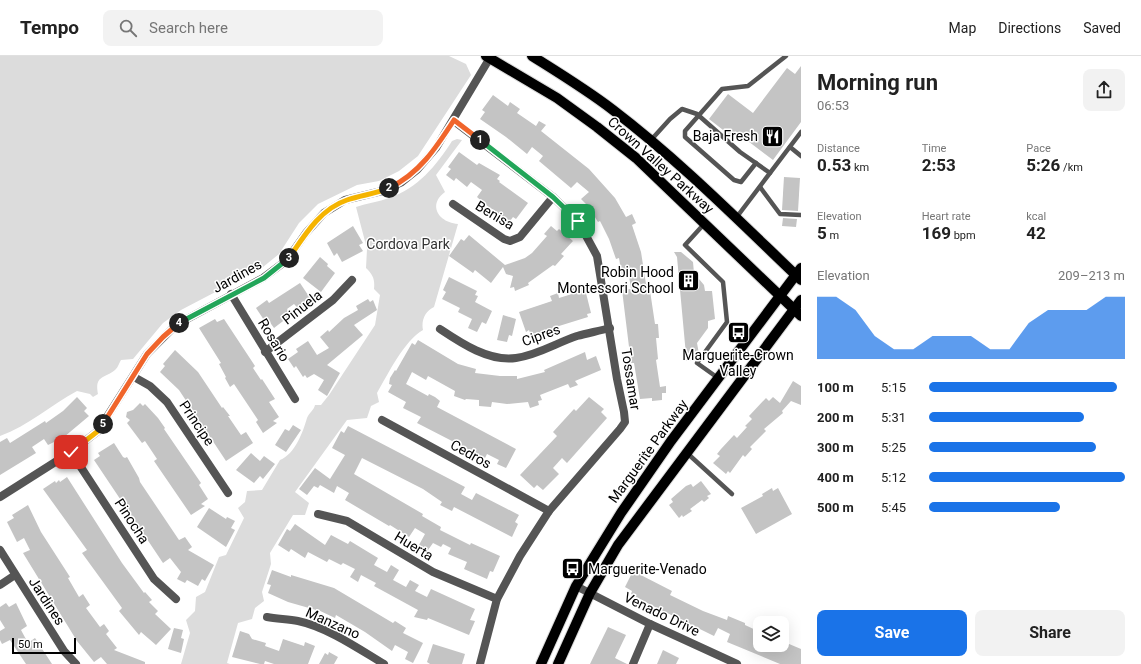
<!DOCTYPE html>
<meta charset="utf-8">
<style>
:root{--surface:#fff;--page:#f2f2f2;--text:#222;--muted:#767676;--line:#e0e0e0;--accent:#1a73e8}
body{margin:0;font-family:Roboto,sans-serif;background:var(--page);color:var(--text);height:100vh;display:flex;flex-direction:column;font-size:15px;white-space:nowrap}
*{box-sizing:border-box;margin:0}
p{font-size:13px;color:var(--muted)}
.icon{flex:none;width:22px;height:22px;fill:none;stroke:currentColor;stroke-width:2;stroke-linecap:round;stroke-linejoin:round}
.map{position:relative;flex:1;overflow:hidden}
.panel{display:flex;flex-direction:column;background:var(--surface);width:340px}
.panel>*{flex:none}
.buttons{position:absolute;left:753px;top:560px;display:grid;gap:8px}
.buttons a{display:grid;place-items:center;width:36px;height:36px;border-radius:8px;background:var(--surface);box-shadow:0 4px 16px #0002;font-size:20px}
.scale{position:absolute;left:12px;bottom:10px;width:64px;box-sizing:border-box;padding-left:4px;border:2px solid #000;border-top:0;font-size:11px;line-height:14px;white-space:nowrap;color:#000;-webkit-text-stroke:3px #fff;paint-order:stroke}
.pin{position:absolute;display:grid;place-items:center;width:34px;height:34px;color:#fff;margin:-17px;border-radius:8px;box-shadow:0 2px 6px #0006}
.km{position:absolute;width:20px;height:20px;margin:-10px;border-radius:50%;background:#222;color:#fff;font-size:11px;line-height:20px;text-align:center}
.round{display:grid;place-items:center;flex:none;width:42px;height:42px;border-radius:8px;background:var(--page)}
.summary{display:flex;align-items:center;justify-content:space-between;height:68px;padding:0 16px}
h1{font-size:22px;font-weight:700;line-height:30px}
.metrics{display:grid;grid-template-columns:repeat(3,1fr);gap:6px;height:68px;padding:4px 16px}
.metrics div{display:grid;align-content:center}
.metrics b{font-size:17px;font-weight:700}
.metrics small{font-size:11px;font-weight:400}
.metrics p{font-size:11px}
.chart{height:112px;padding:8px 16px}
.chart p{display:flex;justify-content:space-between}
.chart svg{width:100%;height:72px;margin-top:4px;fill:var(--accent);opacity:.7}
.primary-button{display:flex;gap:8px;margin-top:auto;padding:8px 16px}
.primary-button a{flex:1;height:46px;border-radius:8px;background:var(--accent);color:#fff;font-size:16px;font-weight:700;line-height:46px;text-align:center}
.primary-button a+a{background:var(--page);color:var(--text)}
ul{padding:0 16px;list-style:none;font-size:13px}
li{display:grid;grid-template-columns:64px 48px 1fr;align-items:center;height:30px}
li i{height:10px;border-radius:5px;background:var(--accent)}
header{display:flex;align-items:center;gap:24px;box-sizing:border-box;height:56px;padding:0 20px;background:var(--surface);border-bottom:1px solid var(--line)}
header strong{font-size:19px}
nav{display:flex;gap:22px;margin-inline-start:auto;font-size:14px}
.search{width:280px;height:36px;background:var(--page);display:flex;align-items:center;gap:10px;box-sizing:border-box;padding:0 14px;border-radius:8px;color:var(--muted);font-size:15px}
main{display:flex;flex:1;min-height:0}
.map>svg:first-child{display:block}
</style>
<header>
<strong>Tempo</strong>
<div class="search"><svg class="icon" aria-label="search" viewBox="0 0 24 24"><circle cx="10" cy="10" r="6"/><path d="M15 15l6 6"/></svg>Search here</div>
<nav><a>Map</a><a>Directions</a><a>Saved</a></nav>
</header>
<main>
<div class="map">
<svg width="801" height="608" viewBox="0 0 801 608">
<rect width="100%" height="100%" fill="#fff"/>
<g fill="#dcdcdc">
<path d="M0,0h449l17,8 5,11 -53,81 -19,15 -20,10 -22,4 -39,19 -19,19 -20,31 -16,13 -82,43 -18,13 -30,36 -12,1c-2,3 -3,7 -5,9 -10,10 -22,5 -18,25l-5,3 -3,-3 -13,-3c-26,14 -49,35 -77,45z"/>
<path d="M457,83l5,1 -26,35 9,17c-18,13 -6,31 13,32l-24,83c-9,4 -13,14 -11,23 -19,11 -35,44 -46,63l2,9 -8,4 -4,12 -20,2 -52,72 14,11 -4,12h-12l-23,38 1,11 -9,28 2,9 -9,7 -3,11 -14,4 -11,40 3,1h-49l9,-31 -4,-13 9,-9 1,-14 9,-5 14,-35 7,-2 18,-37 -6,-10 7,-6 2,-11 15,-1 18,-30c15,-6 23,-28 27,-42 2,-5 7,-8 8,-13h6l8,-10 46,-70 5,-30 -6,-6c1,-10 -1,-14 -8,-21l1,-19 -11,-42c11,-4 23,-5 33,-9 29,-10 47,-32 63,-57z"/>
</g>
<g fill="#c4c4c4">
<polygon points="801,10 801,66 773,104 736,76 732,81 709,63 728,38 753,57 787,12 795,18"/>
<polygon points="493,39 508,50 510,46 520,53 517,57 536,70 539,65 546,69 541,75 589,113 615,142 626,161 632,158 636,167 632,169 641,196 646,228 649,228 655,268 658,268 659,282 656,282 658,303 656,304 660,331 666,330 666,337 662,337 662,344 652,345 652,342 640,343 634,307 631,307 622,234 631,233 629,220 622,221 619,202 616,203 609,183 600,165 598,166 588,150 581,143 589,136 577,126 571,132 539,105 543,100 532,91 527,98 506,81 480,63 485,56 482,54"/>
<polygon points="459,96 477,109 479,107 500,119 497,123 500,125 499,126 528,147 516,163 513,161 510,165 486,149 477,141 482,134 471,126 467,131 456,122 454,125 446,119 451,113 448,111"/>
<polygon points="784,121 800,122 798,155 782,154"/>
<polygon points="783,162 797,163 796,171 782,170"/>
<polygon points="353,170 363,187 359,189 363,195 342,206 337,197 334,200 327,187"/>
<polygon points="551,170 557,175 559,173 573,185 561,198 564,200 555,210 553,209 528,227 529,229 515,235 514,231 510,232 513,220 506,218 503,211 491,227 475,214 473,217 449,200 461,183 464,185 469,179 505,209 525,202 532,197 547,180 544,178"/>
<polygon points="674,196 681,196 693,206 694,217 704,229 705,235 712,235 715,263 708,265 708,272 697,287 699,298 694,304 684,305 686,299 677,201"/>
<polygon points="320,201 328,208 327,210 335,217 321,236 303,222"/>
<polygon points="449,221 477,235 475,239 478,240 475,246 492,255 486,268 482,266 477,276 468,272 472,263 458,256 460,252 442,243 446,236 443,234"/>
<polygon points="300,227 310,242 305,245 308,249 300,254 294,248 287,253 291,259 274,272 269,265 266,267 256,252 267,244 269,247"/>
<polygon points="584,229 591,257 587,258 588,261 559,270 532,282 529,274 526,276 519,256 552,245 550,240 558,237 559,242 572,238 571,233"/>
<polygon points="368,243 370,246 373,244 377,254 354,269 363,279 327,309 340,317 327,340 318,334 324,324 314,318 307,322 305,319 303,321 296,310 294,312 288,303 298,296 296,293 308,285 317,299 329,292 320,281 328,274 329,276 344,262 358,254 356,250"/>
<polygon points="503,259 516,263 512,280 509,279 507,286 497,284"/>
<polygon points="215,263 217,266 224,263 255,310 253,312 261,324 262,323 275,343 269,346 279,361 273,365 277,367 263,377 256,366 258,364 234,328 230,331 225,322 226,321 219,308 221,307 199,272"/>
<polygon points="418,284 458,308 476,313 475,317 500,320 517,320 517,323 545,316 544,314 585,296 587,304 596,300 601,314 575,325 578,329 570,332 568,328 540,339 542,344 538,345 539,349 530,352 528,346 507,348 492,346 491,351 479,350 479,344 466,343 465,344 454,340 455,335 428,320 426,324 412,316 406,328 428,340 429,338 435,341 440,345 437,351 516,393 506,412 497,408 499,404 487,398 485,402 417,367 421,361 403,352 406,346 388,336 392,329 389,328 390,322 395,314 396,315 412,287 415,289"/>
<polygon points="175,294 198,316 222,352 223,351 230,360 228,360 241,379 246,376 253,387 226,405 179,334 160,316 165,310 163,308"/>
<polygon points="793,325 801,330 801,349 791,345 782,355 783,357 764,373 766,375 750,391 752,393 745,401 743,399 730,417 728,415 726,418 713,407 720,400 717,398 721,393 734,379 737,382 747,371 745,370 752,363 749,360 766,342 769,345 773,341 780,347"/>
<polygon points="77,341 87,352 84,355 89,360 64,381 48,389 44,383 32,391 36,397 0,419 0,386 7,382 10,387 45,365 46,367 63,355"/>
<polygon points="589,341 604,353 601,356 607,362 567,407 562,402 553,412 559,418 543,434 537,429 534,432 520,419 557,380 553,376 574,353 576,355"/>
<polygon points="140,347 143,350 145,348 158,362 165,372 164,373 201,427 199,429 208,443 201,448 205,450 191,459 154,405 157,403 145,385 142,387 127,367 130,364 126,361 127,356 133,354"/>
<polygon points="293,369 301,374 286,396 275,389 285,373 289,375"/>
<polygon points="348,370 465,431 461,438 472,444 476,437 519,459 515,466 518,468 512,481 454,451 452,455 440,449 442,446 423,433 362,402 354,418 423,458 422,460 441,471 440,474 470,489 471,487 500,500 493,516 490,515 487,523 464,513 467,506 448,498 451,492 443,488 441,491 433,487 428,494 419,489 425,478 415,472 409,481 390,469 389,470 345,444 349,437 337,430 334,437 320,429 318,432 314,430 307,439 299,433 315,412 330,423 345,399 332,392 341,375 344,377"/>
<polygon points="114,387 123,401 125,402 127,401 139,422 140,426 179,484 185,481 192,491 188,494 214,509 205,525 202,523 198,530 187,524 185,527 177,523 181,516 170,502 163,507 94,404 100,400 98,397"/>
<polygon points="251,397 260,405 264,400 275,408 263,423 260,420 254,427 236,414"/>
<polygon points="67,421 122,507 144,537 145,536 152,544 149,546 158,555 155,558 171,573 156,589 141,576 139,579 119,555 122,552 82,497 87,494 43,433 55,425 56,427 59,424 60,426"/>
<polygon points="701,425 711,438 707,440 709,442 704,446 702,444 690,453 692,455 683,461 682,459 679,462 669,449 673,446 671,443 686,430 691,428 693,431"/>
<polygon points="772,432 773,435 778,432 792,458 756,478 741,452 763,440 762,438"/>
<polygon points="28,449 41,476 70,521 68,522 79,541 83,538 90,549 86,552 100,571 104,568 109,575 106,578 117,592 114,594 145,606 145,608 107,608 101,601 94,606 77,585 23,497 30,494 24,482 17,486 7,466 14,462 12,459"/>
<polygon points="209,452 226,463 227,461 235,465 231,472 235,474 226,491 197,471"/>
<polygon points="295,468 325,489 331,479 348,488 350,485 378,502 374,509 387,516 391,509 399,514 393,524 406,531 410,524 419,529 415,535 427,541 431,533 475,553 470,564 475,565 469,579 428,562 427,564 414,561 418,554 374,530 376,527 361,519 358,526 350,521 355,513 343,507 341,509 329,503 327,506 308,496 305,502 291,493 289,496 278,489 287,473 290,475"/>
<polygon points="272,514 291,521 291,519 334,532 393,567 395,565 406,572 403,577 423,587 413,607 405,603 408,596 395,589 392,595 365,576 336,559 335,562 316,553 316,554 288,546 268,537 271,529 267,528"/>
<polygon points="633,515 672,535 670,539 703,555 727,564 728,560 745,567 745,569 760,576 760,589 782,589 782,585 801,593 801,608 780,608 727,586 730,578 718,572 714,580 653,550 631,538 632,535 625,531"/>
<polygon points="6,547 9,551 16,547 27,570 21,574 28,587 35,582 52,608 26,608 10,584 2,588 0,584 0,575 5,572 0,564 0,551"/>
<polygon points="608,571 626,579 615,602 627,608 590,608"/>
<polygon points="174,572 183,574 181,582 184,583 181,597 168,593"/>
<polygon points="240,575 249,578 252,583 266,587 265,590 279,595 283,583 304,590 305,586 315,590 308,608 274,608 265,605 264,608 260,608 232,601"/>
<polygon points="433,588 465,598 462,608 430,608 427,606"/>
<polygon points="663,594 679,602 676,608 657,608"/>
<polygon points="329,596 338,601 334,608 319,608 325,597 328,599"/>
</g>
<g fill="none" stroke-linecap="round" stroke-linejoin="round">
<defs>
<g id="primary">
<polyline points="486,0 557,42 597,71 636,102 801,260"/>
<path d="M532,0c27,17 55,34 81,54 67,51 127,112 188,170"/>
<polyline points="541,608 576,530 621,457 671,385 801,212"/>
<polyline points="558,608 590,537 618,489 801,244"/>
</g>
</defs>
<use href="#primary" stroke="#dbdbdb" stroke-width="12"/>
<g stroke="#555" stroke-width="4.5">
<polyline points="651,84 670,63 682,53 697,58 740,96 770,117"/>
<polyline points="790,91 801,100"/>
<polyline points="756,107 741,126 734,124 685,81 685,75 722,33 748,30 786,0"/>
<polyline points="760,131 780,158 801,159"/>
<polyline points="736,162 801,76"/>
<polyline points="705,167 685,189 723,226 727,266 697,307 718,322"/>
<polyline points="687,397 732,438"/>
</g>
<g stroke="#555" stroke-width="8">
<polyline points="454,65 553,141 578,165 597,200 617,323 624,356 625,366 620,373 549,455 520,500 497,543 480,608"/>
<polyline points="453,148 504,183 510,185 520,181 553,141"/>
<polyline points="231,238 295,343"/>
<path d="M440,273c21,14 49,33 76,29 22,-3 40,-15 61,-22 11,-3 22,-5 33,-8"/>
<polyline points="265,296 333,244 352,224"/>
<polyline points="134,321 150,330 167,346 228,437"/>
<polyline points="382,364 549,455"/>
<polyline points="71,396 154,523 176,543"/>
<polyline points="0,441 71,396 98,375 147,298 176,269 263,222 287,204 306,177 324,157 345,144 382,135 402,126 417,114 436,92 491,0"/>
<polyline points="318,458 347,465 433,516 497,543"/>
<polyline points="0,494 64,595 76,608"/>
<polyline points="0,529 15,519"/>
<polyline points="576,530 650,568 737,608"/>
<path d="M267,561c10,2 21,2 31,4 29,6 61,28 86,43"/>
<polyline points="633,608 650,568"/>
</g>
<use href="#primary" stroke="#000" stroke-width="10"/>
</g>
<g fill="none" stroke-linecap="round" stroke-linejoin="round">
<defs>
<polyline id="split-1" points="480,84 553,141 578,165"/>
<path id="split-2" d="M389,132c30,-14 47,-40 65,-68l26,20"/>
<path id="split-3" d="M289,202c15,-22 31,-49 58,-58 14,-5 29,-6 42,-12"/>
<polyline id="split-4" points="179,267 264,222 289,202"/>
<polyline id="split-5" points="103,368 147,298 163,281 179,267"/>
<polyline id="split-6" points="71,396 98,375 103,368"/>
</defs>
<use href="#split-1" stroke="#fff" stroke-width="8"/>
<use href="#split-2" stroke="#fff" stroke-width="8"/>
<use href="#split-3" stroke="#fff" stroke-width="8"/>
<use href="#split-4" stroke="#fff" stroke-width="8"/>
<use href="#split-5" stroke="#fff" stroke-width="8"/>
<use href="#split-6" stroke="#fff" stroke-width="8"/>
<use href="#split-1" stroke="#22a559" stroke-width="5"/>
<use href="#split-2" stroke="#f0652b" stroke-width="5"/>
<use href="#split-3" stroke="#f5b400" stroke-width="5"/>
<use href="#split-4" stroke="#22a559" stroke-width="5"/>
<use href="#split-5" stroke="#f0652b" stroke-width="5"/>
<use href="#split-6" stroke="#f5b400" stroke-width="5"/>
</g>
<defs>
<symbol id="restaurant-square" viewBox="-11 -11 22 22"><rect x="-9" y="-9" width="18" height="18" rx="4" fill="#000" stroke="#fff"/><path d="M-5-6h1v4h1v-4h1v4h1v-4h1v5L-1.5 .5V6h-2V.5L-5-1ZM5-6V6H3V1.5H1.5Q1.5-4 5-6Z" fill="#fff"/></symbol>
<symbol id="building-square" viewBox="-11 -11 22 22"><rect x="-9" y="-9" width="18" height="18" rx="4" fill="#000" stroke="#fff"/><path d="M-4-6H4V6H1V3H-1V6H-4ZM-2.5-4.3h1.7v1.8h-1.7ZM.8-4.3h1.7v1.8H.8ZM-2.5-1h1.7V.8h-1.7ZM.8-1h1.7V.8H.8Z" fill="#fff"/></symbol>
<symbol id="bus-square" viewBox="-11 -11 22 22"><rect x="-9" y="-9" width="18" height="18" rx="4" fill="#000" stroke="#fff"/><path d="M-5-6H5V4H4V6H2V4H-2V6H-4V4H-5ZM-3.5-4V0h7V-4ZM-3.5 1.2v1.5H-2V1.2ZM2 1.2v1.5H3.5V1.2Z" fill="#fff"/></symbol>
</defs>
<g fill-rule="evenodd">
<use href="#restaurant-square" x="760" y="68" width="25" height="25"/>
<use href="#building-square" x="676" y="212" width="25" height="25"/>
<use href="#bus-square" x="726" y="264" width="25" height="25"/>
<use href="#bus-square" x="560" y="500" width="25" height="25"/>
</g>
<g text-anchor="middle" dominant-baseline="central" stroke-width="3" stroke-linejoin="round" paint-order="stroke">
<g font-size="14" fill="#000" stroke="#fff" text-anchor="end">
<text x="758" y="80">Baja Fresh</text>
<text x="674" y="216">Robin Hood<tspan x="674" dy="16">Montessori School</tspan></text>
<text x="738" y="299" text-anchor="middle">Marguerite-Crown<tspan x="738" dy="16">Valley</tspan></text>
<text x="588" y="513" text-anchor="start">Marguerite-Venado</text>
</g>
<g font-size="14" fill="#000" stroke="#fff">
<text transform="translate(661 109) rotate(42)">Crown Valley Parkway</text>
<text transform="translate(495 159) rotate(31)">Benisa</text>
<text transform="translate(237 220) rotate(-29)">Jardines</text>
<text transform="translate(302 251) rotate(-38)">Pinuela</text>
<text transform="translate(541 279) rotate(-20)">Cipres</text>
<text transform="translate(274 284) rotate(59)">Rosario</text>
<text transform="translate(631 323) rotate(81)">Tossamar</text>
<text transform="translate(197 367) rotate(56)">Principe</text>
<text transform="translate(648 395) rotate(-54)">Marguerite Parkway</text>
<text transform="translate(471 398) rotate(29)">Cedros</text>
<text transform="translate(132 465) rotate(57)">Pinocha</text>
<text transform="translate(414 490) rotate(31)">Huerta</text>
<text transform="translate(47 545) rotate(57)">Jardines</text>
<text transform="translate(662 558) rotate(26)">Venado Drive</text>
<text transform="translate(333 567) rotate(24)">Manzano</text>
</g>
<g font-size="14" fill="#333" stroke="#fff">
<text x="408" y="188">Cordova Park</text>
</g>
</g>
</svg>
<div class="buttons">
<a><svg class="icon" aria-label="layers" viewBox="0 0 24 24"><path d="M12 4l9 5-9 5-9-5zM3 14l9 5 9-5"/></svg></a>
</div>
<div class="scale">50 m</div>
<div class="pin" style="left:578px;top:165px;background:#1e9e55"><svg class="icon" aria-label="arrive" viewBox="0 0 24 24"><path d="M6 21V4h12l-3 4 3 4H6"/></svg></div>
<div class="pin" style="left:71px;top:396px;background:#d93025"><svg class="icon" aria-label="check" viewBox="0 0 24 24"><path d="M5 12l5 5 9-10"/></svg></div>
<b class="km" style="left:480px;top:84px">1</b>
<b class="km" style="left:389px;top:132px">2</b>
<b class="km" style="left:289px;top:202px">3</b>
<b class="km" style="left:179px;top:267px">4</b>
<b class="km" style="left:103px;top:368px">5</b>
</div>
<section class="panel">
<div class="summary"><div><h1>Morning run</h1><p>06:53</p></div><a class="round"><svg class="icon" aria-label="share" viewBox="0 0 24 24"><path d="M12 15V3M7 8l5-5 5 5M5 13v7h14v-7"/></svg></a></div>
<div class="metrics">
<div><p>Distance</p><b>0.53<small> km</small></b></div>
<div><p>Time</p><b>2:53</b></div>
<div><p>Pace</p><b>5:26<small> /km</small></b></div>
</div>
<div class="metrics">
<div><p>Elevation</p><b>5<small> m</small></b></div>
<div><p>Heart rate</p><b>169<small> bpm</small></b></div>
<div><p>kcal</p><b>42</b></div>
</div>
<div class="chart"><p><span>Elevation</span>209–213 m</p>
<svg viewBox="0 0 160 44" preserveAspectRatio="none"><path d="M0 44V6L10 6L20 14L30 30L40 38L50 38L60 30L70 30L80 30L90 38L100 38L110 22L120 14L130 14L140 14L150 6L160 6V44z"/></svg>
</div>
<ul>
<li><b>100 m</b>5:15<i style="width:96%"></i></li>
<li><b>200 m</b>5:31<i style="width:79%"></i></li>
<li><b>300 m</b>5:25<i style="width:85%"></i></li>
<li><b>400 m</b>5:12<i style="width:100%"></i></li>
<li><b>500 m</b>5:45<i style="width:67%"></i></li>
</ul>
<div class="primary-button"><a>Save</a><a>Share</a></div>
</section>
</main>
